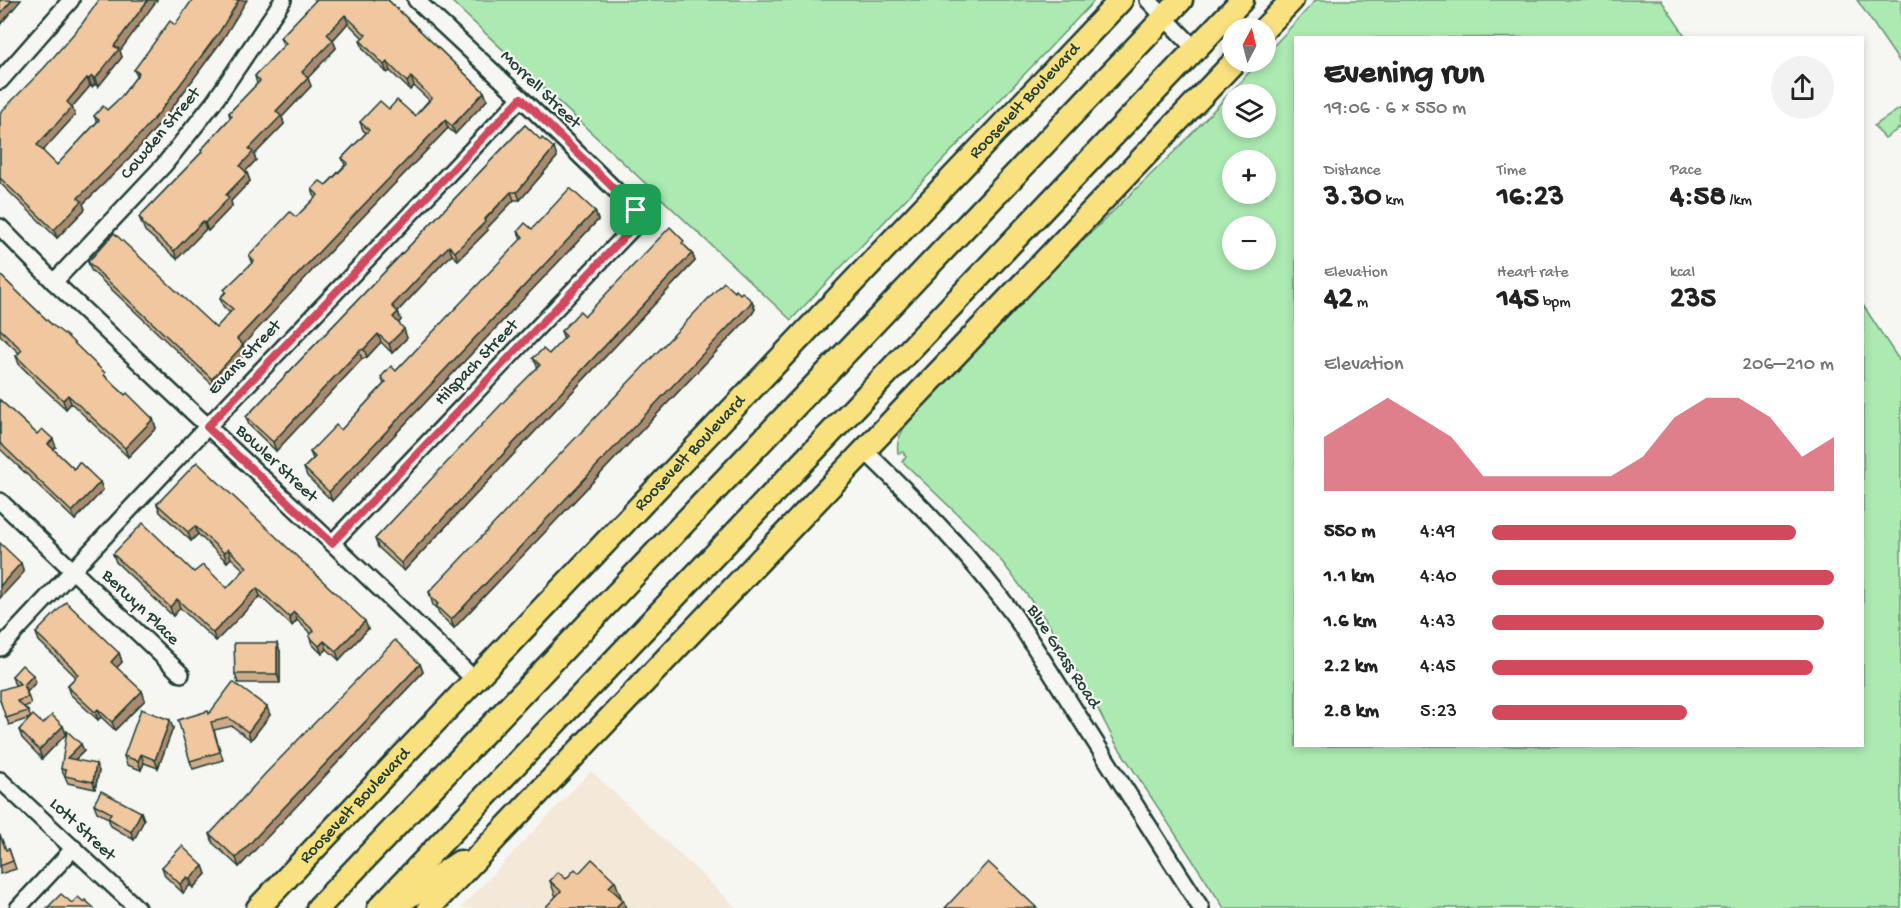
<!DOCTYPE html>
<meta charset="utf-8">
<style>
:root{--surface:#fff;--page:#f2f2f2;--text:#222;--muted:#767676;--accent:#d1495b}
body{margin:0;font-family:"Gochi Hand",sans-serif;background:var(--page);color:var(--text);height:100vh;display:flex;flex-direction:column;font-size:22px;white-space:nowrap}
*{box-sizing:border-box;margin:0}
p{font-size:20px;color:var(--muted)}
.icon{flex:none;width:33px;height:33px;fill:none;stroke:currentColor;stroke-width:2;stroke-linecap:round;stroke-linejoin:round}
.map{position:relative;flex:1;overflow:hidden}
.panel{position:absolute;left:1294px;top:36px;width:570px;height:711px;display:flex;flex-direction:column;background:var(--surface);border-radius:0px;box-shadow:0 3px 9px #0003}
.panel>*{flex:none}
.needle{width:39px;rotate:7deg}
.controls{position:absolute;left:1222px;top:18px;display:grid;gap:12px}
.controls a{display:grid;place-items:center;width:54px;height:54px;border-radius:50%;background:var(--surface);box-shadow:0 3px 9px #0003;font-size:30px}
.pin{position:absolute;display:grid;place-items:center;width:51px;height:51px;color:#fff;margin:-26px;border-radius:12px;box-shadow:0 3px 9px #0006}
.round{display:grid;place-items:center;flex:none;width:63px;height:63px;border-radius:32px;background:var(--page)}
.headline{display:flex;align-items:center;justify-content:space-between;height:102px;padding:0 30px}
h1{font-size:33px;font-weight:800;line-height:45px}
.figures{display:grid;grid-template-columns:repeat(3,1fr);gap:9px;height:102px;padding:6px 30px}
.figures div{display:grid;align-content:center}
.figures b{font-size:30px;font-weight:800}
.figures small{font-size:16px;font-weight:400}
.figures p{font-size:16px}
.chart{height:168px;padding:12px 30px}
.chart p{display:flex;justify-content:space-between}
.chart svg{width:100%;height:108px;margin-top:6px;fill:var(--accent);opacity:.7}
ul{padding:0 30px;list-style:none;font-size:20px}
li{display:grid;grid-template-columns:96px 72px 1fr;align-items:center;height:45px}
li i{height:15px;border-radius:8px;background:var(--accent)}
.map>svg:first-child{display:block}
</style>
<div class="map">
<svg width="1901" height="908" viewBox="0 0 1901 908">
<rect width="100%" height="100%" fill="#f6f6f2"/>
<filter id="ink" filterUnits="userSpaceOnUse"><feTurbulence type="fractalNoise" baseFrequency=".0167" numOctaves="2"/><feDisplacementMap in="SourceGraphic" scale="12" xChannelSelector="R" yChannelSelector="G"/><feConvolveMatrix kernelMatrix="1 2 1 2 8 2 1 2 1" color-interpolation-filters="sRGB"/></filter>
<g filter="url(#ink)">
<polygon fill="#f4e8d9" points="591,771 737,908 461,908"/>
<g fill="#aceab2" stroke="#669473" stroke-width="1.5" fill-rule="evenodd">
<polygon points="450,0 1095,0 791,320"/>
<path d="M1316,0h345l25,37 -390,1v708h567v-441l38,58v545h-677l-109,-166 -26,-50 -41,-69 -45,-60 -27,-31 -74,-71 4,-4 -3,-5 -5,1c-2,-13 3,-20 9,-30l153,-160 118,-115 81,-86h7v-8zM1266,94v34h-33v-34zM1233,160h33v34h-33zM1233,226h33v34h-33z"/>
<polygon points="1857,0 1901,0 1901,64"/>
<polygon points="1901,108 1901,127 1885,138 1874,126"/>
</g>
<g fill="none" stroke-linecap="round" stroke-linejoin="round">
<defs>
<g id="minor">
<polyline points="1148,0 1195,49"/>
<polyline points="0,81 71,0"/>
<polyline points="0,227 54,282 332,543 475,680"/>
<polyline points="54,282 164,165 214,102 283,0"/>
<path d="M864,450c55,53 107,106 152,168l185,290"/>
<polyline points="0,501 181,674"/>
<polyline points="332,543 643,217 521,98 416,0"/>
<polyline points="0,648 207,427 521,98"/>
<polyline points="0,780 137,908"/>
<polyline points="18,908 74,848"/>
</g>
<g id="highway">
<polyline points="1265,28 1292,0"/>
<polyline points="393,907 460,862"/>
<path id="s1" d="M258,908l863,-908"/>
<polyline points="318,908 1181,0"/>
<polyline points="379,908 1242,0"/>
<polyline points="429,908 1234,62"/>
</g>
</defs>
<use href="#minor" stroke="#1f3d34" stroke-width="20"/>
<use href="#highway" stroke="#1f3d34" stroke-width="27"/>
<use href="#minor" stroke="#f6f6f2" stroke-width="15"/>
<use href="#highway" stroke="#fae180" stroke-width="22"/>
</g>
<g fill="#ceab89" stroke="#1f3d34" stroke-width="1.5">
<polygon points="315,0 388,0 484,92 487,100 455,134 448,128 334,247 242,345 246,353 215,387 91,270 88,262 216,328 230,313 223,306 220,298 225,292 224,290 252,264 249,256 296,217 315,198 312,189 326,185 345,165 342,158 366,133 363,130 360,122 389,109 415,116 429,100 414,86 410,90 390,71 387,73 363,49 360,40 363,38 348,23 333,40 336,48 307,78 311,86 282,117 284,124 254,155 256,160 245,171 247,173 250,181 231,201 232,206 208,231 206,229 177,259 145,231 139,217 202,152 201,150 230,118 229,113 257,84 255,76 284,46 280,38 316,1"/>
<polygon points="175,25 223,39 162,121 129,159 83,204 85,209 57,238 0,183 0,113 120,51 122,57 98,87 95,84 92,87 90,86 72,107 75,115 42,151 57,165 97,122 94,116 107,110 121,97 137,76 134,70"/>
<polygon points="525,125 557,157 520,200 514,200 487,228 488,230 458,260 452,255 443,263 398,311 401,320 398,323 407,338 392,353 381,342 367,357 362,359 276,451 249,425 246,417"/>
<polygon points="595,211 598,220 332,501 307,476 304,468 313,459 310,452 341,430 384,384 381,377 396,371 521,240 518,231 532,229"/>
<polygon points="686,247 692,253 695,261 404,571 378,547 375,539 538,368 533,358 549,354 564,339 561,331 585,316"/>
<polygon points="0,275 125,395 153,419 156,428 128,457 71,403 66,409 41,386 19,364 16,356 19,353 0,335"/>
<polygon points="735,292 740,294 752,301 755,309 752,314 454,628 439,614 437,609 433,605 429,592"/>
<polygon points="0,400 37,434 56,447 53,449 74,469 100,482 103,490 75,520 0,449"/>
<polygon points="157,504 368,629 339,660 327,649 322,654 312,644 309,636 311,634 297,620 292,626 260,596 216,641 180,608 173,616 116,562 113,554 194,572 227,588 244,570 231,558 227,562 198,534 191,541 160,512"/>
<polygon points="36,633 119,653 122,662 116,668 142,691 145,700 115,730 101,717 98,720 70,694 67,686 76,677 39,641"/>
<polygon points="280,651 280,683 238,683 235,674"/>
<polygon points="420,664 423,672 239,867 213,843 210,834"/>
<polygon points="12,676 36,682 27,692 31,704 24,707 28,711 31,718 43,724 63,726 66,734 42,759 22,738 19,730 30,718 9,725 0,700 16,685 14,683"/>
<polygon points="209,714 270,715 251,740 232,726 214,730 223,760 193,769 190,761"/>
<polygon points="173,728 158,768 144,763 141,770 127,765 124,756"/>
<polygon points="81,744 84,751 75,760 99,771 95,789 68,783 61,769"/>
<polygon points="94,804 141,812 144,820 134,840 111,826 108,818 97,812"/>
<polygon points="0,835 6,850 9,849 16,869 0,874"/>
<polygon points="203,866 206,874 193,888 190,885 183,893 165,876 162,867"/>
<polygon points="579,873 621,897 620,898 623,900 626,908 545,908 556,897 550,881 566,879"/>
</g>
<g fill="#a88b6f" stroke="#1f3d34" stroke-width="1.5">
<polygon points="12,0 21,0 0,25 0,14"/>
<polygon points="148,0 157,0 120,51 122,57 98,87 95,79 114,46"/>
<polygon points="239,0 247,0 223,39 162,121 129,159 83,204 85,209 57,238 54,230 78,198"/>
<polygon points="345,15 348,23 333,40 336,48 305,81 302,72 327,34"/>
<polygon points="387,62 390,71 387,73 384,65"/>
<polygon points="92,76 95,84 92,87 89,79"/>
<polygon points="411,77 414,86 410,90 407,82"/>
<polygon points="87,78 90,86 72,107 75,115 40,154 37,145 67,102"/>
<polygon points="308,78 311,86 282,117 284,124 254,155 256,160 243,174 240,166 249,149 276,111"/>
<polygon points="484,92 487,100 455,134 452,126"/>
<polygon points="445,120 448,128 334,247 240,348 237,339 331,239"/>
<polygon points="554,148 557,157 520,200 517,192"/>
<polygon points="247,173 250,181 231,201 232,206 208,231 205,223 226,195"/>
<polygon points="511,192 514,200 487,228 488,230 458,260 455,252"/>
<polygon points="595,211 598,220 332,501 329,492"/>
<polygon points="203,221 206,229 177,259 174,251"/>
<polygon points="449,246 452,255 443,263 395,314 392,306 440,255"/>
<polygon points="692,253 695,261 404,571 401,563"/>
<polygon points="752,301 755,309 752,314 454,628 451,620"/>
<polygon points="398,312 401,320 396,326 393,317"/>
<polygon points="404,329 407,338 392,353 389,344"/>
<polygon points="378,334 381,342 367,357 364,349"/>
<polygon points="243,345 246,353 215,387 212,379"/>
<polygon points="359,351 362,359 276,451 273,442"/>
<polygon points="68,395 71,403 66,409 63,400"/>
<polygon points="153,419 156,428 128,457 125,448"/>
<polygon points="53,439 56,447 51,452 48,444"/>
<polygon points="100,482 103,490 75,520 72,512"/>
<polygon points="195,526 198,534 191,541 188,532"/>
<polygon points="228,549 231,558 227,562 224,553"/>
<polygon points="21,563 24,572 0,598 0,586"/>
<polygon points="257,588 260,596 216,641 213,633"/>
<polygon points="177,599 180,608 173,616 170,607"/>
<polygon points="294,612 297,620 292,626 289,617"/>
<polygon points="365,621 368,629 339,660 336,651"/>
<polygon points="324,641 327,649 322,654 319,646"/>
<polygon points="277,643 280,651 280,683 277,674"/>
<polygon points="119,653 122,662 114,671 111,662"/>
<polygon points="420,664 423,672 239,867 236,858"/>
<polygon points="33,675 36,682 27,692 24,685"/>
<polygon points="142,691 145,700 115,730 112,722"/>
<polygon points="267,707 270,715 251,740 248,732"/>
<polygon points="98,709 101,717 98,720 95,712"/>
<polygon points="170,720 173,728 158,768 155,760"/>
<polygon points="63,726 66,734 42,759 39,750"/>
<polygon points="81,744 84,751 69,765 67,758"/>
<polygon points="141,754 144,763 141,770 138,761"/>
<polygon points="96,764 99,771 95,789 93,782"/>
<polygon points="141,812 144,820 134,840 131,832"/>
<polygon points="203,866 206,874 193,888 190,879"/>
<polygon points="187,877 190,885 183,893 180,884"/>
<polygon points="615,881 621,897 615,903 609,887"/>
<polygon points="623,900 626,908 615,908"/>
</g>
<g fill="#f0c79f" stroke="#1f3d34" stroke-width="1.5">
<polygon points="0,0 12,0 0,14"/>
<polygon points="99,0 148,0 114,46 119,49 95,79 92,76 89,79 87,78 67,102 72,107 37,145 57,165 99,120 94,116 103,106 107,110 121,97 139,73 134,70 170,21 175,25 192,0 239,0 220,31 159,113 126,150 78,198 82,201 54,230 0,178 0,113 44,68 82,24"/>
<polygon points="316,0 388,0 484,92 452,126 445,120 331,239 237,339 243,345 212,379 88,262 114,233 216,328 233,309 220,298 226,292 224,290 254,261 249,256 290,212 296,217 318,195 312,189 320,181 326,185 348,163 342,158 369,130 360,122 380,101 389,109 397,100 415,116 432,98 411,77 407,82 387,62 384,65 360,40 366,35 345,15 327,34 333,40 302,72 308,78 276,111 281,116 249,149 253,152 240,166 247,173 226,195 229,198 205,223 203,221 174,251 142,223 143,221 139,217 202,152 201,150 232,116 229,113 260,81 255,76 286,43 280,38"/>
<polygon points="525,125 541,140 542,138 554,148 517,192 511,192 484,220 485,222 455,252 449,246 440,255 392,306 398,312 393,317 404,329 389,344 378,334 364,349 359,351 273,442 246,417"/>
<polygon points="570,188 595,211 329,492 304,468 315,457 310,452 336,425 341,430 386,382 381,377 391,366 396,371 523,237 518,231 525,223 532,229"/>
<polygon points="670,227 684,241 682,243 692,253 401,563 375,539 510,395 540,365 533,358 543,349 549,354 566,336 561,331 571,321 580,311 585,316"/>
<polygon points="0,275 51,324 68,337 105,373 104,375 125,395 127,393 153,419 125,448 68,395 63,400 38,377 16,356 22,350 0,329"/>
<polygon points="724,282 735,292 736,290 740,294 742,292 752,301 749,305 451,620 436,606 438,604 430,596 431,595 429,592"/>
<polygon points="0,400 37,434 42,429 53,439 48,444 74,469 79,462 100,482 72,512 0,443"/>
<polygon points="197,462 365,621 336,651 324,641 319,646 309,636 314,631 294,612 289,617 257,588 213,633 177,599 170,607 113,554 143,523 194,572 203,565 227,588 247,567 228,549 224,553 195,526 188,532 157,504"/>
<polygon points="0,543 21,563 0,586"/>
<polygon points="66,602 119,653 111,662 142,691 112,722 98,709 95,712 67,686 78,675 71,666 36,633"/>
<polygon points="395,640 420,664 236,858 210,834 265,774"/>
<polygon points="234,643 277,643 277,674 235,674"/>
<polygon points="22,665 33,675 24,685 28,697 17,701 28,711 6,718 0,700 0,690 20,684 12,676"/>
<polygon points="233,682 267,707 248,732 229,718 211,722 220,752 190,761 178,720 208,711 209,714"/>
<polygon points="141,709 170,720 155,760 141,754 138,761 124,756"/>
<polygon points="33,715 43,724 52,715 63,726 39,750 19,730"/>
<polygon points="67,731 81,744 67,758 96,764 93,782 65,776 66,770 61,769"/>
<polygon points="101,791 141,812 131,832 108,818 111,813 94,804"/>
<polygon points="0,835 6,850 9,849 13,861 0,866"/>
<polygon points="182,846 203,866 190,879 187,877 180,884 162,867"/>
<polygon points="592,859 615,881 609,887 623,900 615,908 545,908 561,891 550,881 558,872 566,879 575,869 579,873"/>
<polygon points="988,862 1037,908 945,908"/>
<polygon points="61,894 72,903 78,897 84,902 85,900 94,908 47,908"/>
</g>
</g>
<g fill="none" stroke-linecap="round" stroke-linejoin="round" filter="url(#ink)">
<defs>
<polygon id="route" points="521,98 643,217 332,543 207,427"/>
</defs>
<use href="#route" stroke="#fff" stroke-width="12"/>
<use href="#route" stroke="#d1495b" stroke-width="8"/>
</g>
<g text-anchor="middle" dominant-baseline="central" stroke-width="4.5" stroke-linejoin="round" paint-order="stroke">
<g font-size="18" fill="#1f3d34" stroke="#f6f6f2">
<text transform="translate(540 90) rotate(44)">Morrell Street</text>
<text stroke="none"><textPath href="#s1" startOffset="1113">Roosevelt Boulevard</textPath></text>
<text transform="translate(161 134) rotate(-50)">Cowden Street</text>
<text transform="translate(245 358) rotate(-46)">Evans Street</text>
<text transform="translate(477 363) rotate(-46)">Hilspach Street</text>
<text stroke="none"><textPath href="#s1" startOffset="627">Roosevelt Boulevard</textPath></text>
<text transform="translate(276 464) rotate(43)">Bowler Street</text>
<text transform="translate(140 608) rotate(44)">Berwyn Place</text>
<text transform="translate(1063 657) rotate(57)">Blue Grass Road</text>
<text stroke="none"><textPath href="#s1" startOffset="141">Roosevelt Boulevard</textPath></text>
<text transform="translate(82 830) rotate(43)">Lott Street</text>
</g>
</g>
</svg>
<div class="controls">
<a><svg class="needle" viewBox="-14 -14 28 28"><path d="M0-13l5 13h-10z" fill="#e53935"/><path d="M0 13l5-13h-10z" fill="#767676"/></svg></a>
<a><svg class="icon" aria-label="layers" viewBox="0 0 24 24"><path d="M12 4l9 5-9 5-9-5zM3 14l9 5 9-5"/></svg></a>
<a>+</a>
<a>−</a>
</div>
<div class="pin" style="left:636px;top:210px;background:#1e9e55"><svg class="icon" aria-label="arrive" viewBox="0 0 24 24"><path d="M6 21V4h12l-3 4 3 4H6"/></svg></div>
<section class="panel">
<div class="headline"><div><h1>Evening run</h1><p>19:06 · 6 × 550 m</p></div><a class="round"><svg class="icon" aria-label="share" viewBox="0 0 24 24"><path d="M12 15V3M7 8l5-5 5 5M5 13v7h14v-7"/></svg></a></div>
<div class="figures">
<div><p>Distance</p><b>3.30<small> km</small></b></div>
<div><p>Time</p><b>16:23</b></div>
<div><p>Pace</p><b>4:58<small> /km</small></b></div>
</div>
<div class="figures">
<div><p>Elevation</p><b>42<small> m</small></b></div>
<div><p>Heart rate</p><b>145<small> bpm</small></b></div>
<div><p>kcal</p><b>235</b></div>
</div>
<div class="chart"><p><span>Elevation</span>206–210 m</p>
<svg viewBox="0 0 160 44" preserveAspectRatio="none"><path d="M0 44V22L10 14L20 6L30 14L40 22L50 38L60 38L70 38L80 38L90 38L100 30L110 14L120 6L130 6L140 14L150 30L160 22V44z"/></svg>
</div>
<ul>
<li><b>550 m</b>4:49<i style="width:89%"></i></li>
<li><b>1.1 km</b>4:40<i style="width:100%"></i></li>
<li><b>1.6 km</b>4:43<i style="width:97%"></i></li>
<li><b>2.2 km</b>4:45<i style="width:94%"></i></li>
<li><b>2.8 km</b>5:23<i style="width:57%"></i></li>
</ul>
</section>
</div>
